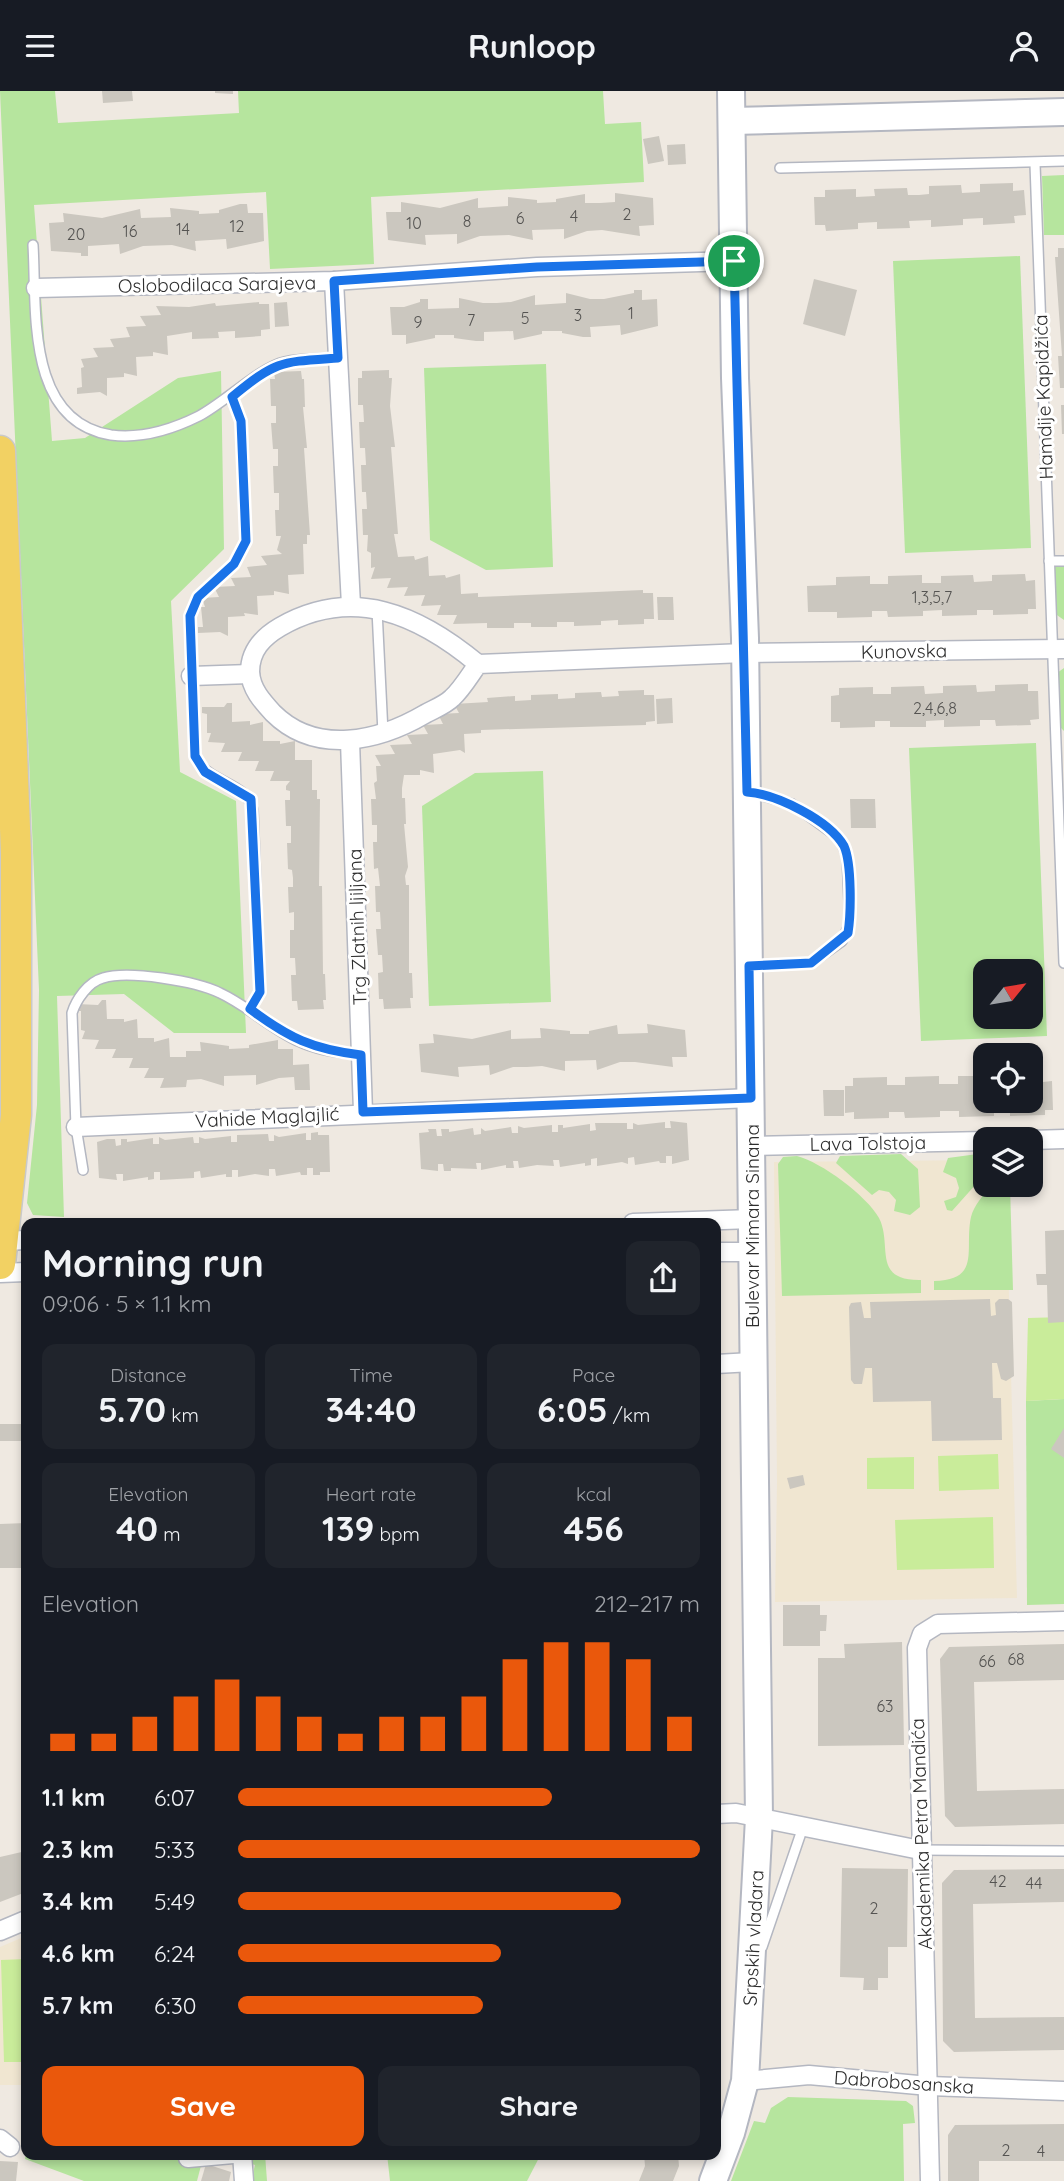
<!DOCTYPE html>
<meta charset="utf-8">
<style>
:root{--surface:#171b24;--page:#20242c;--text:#f1f3f6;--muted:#9ea1a6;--accent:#ea580c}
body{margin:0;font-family:Quicksand,sans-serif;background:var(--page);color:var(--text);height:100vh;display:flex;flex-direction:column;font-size:26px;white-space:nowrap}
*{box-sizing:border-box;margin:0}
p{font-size:23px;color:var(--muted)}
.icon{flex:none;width:38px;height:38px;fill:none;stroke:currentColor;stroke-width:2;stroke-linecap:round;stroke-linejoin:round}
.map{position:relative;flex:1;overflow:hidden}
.drawer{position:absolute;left:21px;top:1127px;width:700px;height:942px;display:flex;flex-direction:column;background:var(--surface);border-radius:14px;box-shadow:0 4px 10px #0003}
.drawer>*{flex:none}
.needle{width:46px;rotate:60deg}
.tools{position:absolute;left:973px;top:868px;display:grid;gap:14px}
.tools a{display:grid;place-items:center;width:70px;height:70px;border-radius:14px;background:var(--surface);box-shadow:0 4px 10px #0003;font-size:35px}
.pin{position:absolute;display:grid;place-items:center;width:60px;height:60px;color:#fff;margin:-30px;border:4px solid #fff;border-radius:50%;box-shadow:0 2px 7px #0007}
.round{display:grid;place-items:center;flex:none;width:74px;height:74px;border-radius:14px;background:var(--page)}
.overview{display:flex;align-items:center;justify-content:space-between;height:119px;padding:0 21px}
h1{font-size:38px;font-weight:700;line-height:52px}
.metrics{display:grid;grid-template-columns:repeat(3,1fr);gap:10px;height:119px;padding:7px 21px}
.metrics div{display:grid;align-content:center;border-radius:14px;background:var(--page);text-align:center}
.metrics b{font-size:35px;font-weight:700}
.metrics small{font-size:19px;font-weight:400}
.metrics p{font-size:19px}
.chart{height:196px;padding:14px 21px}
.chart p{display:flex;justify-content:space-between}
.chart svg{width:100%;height:126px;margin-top:7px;stroke:var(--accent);stroke-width:6}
.primary-button{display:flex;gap:14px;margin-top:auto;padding:14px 21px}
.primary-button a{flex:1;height:80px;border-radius:14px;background:var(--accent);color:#fff;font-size:28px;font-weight:700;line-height:80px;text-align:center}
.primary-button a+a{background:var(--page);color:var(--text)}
ul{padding:0 21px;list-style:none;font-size:23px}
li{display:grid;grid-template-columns:112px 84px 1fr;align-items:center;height:52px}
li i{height:18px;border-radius:9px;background:var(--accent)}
header{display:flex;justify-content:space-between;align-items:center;height:91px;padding:0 21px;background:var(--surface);font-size:32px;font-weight:700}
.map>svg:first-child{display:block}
</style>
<header><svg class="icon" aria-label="menu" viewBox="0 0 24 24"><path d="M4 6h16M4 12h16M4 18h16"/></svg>Runloop<svg class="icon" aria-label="person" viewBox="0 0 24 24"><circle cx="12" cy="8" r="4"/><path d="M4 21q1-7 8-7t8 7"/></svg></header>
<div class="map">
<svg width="1064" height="2090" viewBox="0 0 1064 2090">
<rect width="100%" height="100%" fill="#efe9e1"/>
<g fill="#f0e6d1">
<polygon points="985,1069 985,1094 1006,1094 1017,1507 775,1511 777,1391 774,1071"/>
<polygon points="26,1845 26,1994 0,1994 0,1856"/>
</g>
<g fill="#b6e59e" fill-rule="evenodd">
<polygon points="0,0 55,0 58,32 239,22 238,0 603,0 605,33 641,31 644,91 371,106 374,173 270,178 266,101 34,114 52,350 85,347 178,287 221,280 224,458 171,510 180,681 236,710 246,942 174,942 124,903 57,905 64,1126 33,1124 27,1112 37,1014 39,899"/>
<polygon points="1064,84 1064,144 1044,144 1042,85"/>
<polygon points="1020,165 1031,457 905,462 893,170"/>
<polygon points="546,273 553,476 486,479 430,449 424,277"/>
<polygon points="1059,465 1064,465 1064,529 1054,522 1053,472"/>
<polygon points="1064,577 1064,640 1059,635 1057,582"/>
<path d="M1036,652l11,293 -126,5 -12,-293zM985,880h46v46h-46z"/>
<polygon points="543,680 551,911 429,915 422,715 475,682"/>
<polygon points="985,1062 985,1083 952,1120 947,1119 944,1110 956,1106 959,1097 956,1087 943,1081 948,1067"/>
<polygon points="901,1063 918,1078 920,1116 910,1124 894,1120 896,1109 889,1101 879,1099 872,1104 836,1072 840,1065"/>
<path d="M797,1065c24,6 70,40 82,62 14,27 -8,63 42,62v13l-139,3 -4,-132 5,-7z"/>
<path d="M992,1094h18l3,105h-79v-9c48,-1 30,-32 37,-64 3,-12 13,-23 21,-32z"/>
<polygon points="1064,1308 1064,1513 1027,1514 1026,1310"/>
<polygon points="788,2006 906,2010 913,2015 915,2032 903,2033 904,2090 731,2090 754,2030 765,2032 771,2017"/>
<polygon points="26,2063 204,2063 197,2090 84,2090 25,2068"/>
<polygon points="219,2063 265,2063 267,2090 251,2090 255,2074"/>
<polygon points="387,2063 541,2063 527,2090 390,2090"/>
</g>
<g fill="#c9ec9a">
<polygon points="1064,1226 1064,1308 1026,1310 1028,1227"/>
<polygon points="998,1363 999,1398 939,1400 938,1365"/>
<polygon points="914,1366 914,1398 867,1398 867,1367"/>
<polygon points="993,1426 994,1477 897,1479 895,1429"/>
<polygon points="26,1868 26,1971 4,1971 1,1869"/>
</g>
<g fill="#cbc7bf">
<polygon points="102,0 132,0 133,10 103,12"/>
<polygon points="215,0 233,0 233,3 215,2"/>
<polygon points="659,45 664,70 648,73 643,48"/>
<polygon points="685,53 686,73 668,74 667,54"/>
<polygon points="1013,92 1013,100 1024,99 1026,124 1014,125 1015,132 983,134 983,127 963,128 963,134 931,136 931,129 909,130 910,137 877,138 877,131 858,132 858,138 826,140 825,134 815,134 814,106 825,106 825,99 856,98 856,106 875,105 874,98 907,97 908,104 919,104 929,103 929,95 961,94 962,102 980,101 980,93"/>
<polygon points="615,102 653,107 654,134 639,135 640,145 602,139 587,140 564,148 564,138 532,139 533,149 509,144 480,145 457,153 457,143 425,144 426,154 388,149 386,121 401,121 401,111 440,117 478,107 478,117 508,115 508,106 537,109 537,112 556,111 556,108 585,103 585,112 600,112 615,111"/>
<polygon points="240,113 247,113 248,122 263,122 264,150 227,158 226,148 195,150 196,160 172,154 143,155 120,163 119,153 88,155 88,165 81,165 81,162 51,160 49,132 64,131 63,122 102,127 140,118 141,127 171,126 170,117 199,120 199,123 219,122 219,119"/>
<polygon points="1058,157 1064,157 1064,297 1060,297 1058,265 1062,265 1055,166 1058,166"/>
<polygon points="814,188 857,199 845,245 803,233"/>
<polygon points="634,199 642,199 642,209 657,208 658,235 621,244 620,234 590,236 591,246 583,246 562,242 562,240 542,240 542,243 514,249 513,240 484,241 484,250 476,250 454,247 454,244 435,244 435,247 406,253 406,244 392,244 390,216 404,216 420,211 420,208 428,208 428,218 459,217 459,207 483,212 497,212 511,211 535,204 535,214 566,212 566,202 590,208 604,208 634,202"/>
<polygon points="259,211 259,213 269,213 270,238 261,239 261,245 235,247 235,240 218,241 219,247 192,248 192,241 167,245 168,264 153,261 153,265 136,266 137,285 124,282 124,286 107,287 107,305 100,301 77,303 77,297 82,296 81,277 84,276 81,268 98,266 93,257 114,256 110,248 130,246 126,236 146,235 140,225 161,224 156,215 189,216 215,212 216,215"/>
<polygon points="287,211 289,235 275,236 274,212"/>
<polygon points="389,279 389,287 392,287 390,315 395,356 391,356 398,443 394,443 398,466 414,465 415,469 428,465 429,485 445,484 446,487 460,483 461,503 478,502 478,506 643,499 643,502 653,502 654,528 644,528 644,533 618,534 618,529 601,530 601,534 574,535 574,531 557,531 557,536 531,536 531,532 514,532 514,537 487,537 487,532 453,533 457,524 437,524 441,514 421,515 425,504 404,505 408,496 387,497 391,487 371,488 375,476 371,477 371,462 367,460 368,444 363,444 362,418 367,418 366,401 362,401 361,374 366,374 365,357 360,357 359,331 364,331 363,314 358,314 358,287 362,287 362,280"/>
<polygon points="301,280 302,288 304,288 305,316 303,316 307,357 304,357 310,444 307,444 307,453 303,453 304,483 288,484 289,503 274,500 274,504 257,505 258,524 244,522 245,525 228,526 228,545 220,541 198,542 198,536 203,536 201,516 205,516 202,507 219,506 214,496 235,495 231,487 251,486 247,476 267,474 261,465 282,463 277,459 281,445 276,445 275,419 279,419 279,402 274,402 273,375 278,375 278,358 273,358 271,332 276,332 276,315 271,315 270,288 275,288 274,281"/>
<polygon points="1061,314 1064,314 1064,343 1062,343"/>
<polygon points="1025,483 1026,490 1035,489 1036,518 1028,518 1028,523 993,524 993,519 977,519 977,524 942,525 942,519 923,520 923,525 888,526 887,520 872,520 872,526 837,527 837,521 808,521 807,495 836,494 836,486 870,485 870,493 888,493 888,485 922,484 922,492 941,492 941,485 973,484 974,491 992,490 992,484"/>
<polygon points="657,506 673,506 674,529 658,529"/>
<polygon points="1028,593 1028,600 1038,600 1039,628 1030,629 1031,634 996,635 995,629 980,629 980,635 944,636 944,629 926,630 926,636 890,636 890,630 875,630 875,636 840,637 840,631 831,631 831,605 839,604 839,597 873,596 873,603 891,603 891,596 924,595 925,603 943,602 943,595 976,594 977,601 995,600 995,594"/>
<polygon points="644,599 644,604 654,604 655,630 646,631 646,634 481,639 481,642 464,643 465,662 460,659 433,663 434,682 420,679 420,684 404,684 402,697 402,707 405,707 406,733 404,733 408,776 405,785 406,794 409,794 409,882 412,882 413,907 410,907 411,917 384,918 383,908 379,908 378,882 383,881 382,864 378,864 376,838 381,838 380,821 376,821 375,795 380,795 378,777 374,778 373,751 377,751 377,734 372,734 371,708 376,708 374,692 377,690 376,675 381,675 375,664 395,663 390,654 412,653 407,644 428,643 423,634 443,633 438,623 459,622 454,613 488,611 487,607 515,605 515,610 531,609 531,604 558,603 558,608 575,607 575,602 601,601 602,606 619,605 618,600"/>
<polygon points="672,607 673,632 657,633 656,608"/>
<polygon points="227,612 232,612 232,631 250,630 250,634 263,631 263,650 280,650 280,653 295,650 295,669 312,669 312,699 317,699 317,708 320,708 319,795 322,795 323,883 325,883 326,909 323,909 324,918 298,919 297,910 292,910 291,884 296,884 295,867 290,867 290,839 294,839 294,821 289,822 288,796 293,796 293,787 292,779 288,778 287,752 291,752 291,735 286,735 285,709 290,709 290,700 286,699 286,695 290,690 270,690 274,680 255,680 259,670 238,670 242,661 221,661 225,652 208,651 211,642 207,642 207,623 202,622 202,616 224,616"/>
<polygon points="850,708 875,708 876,737 851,737"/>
<polygon points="102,909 106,909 107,928 124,928 124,931 137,928 138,947 154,947 154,951 169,947 170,966 186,966 186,960 201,960 200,951 229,955 229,958 249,957 249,954 278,949 278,958 293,958 293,974 309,973 310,999 295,999 294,986 279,987 256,994 256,984 224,985 224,995 201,988 187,989 186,996 160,997 164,987 144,987 149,977 129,977 133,967 112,967 116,958 95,958 99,949 82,948 85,940 81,939 81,920 76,920 77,913 98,914"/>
<polygon points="647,933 685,939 687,966 672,966 673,976 635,971 620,971 597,979 596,969 565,970 565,980 542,975 527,976 513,976 490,984 489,974 458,976 459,986 421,981 419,953 434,952 433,943 472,948 511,939 511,948 541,947 540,937 570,940 570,943 589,943 589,940 617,934 618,943 648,942"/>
<polygon points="1031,984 1043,984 1043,991 1052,990 1053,1019 1045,1019 1045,1024 1010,1025 1010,1019 994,1020 994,1025 959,1026 959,1020 940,1020 940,1026 905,1027 904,1021 889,1021 889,1027 854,1028 854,1021 845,1022 845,995 853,995 853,987 887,986 887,994 905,994 905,986 939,985 939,993 958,993 958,985 985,985 985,1010 1031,1010"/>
<polygon points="823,999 844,999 844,1025 824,1025"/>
<polygon points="670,1030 687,1032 689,1069 672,1073 672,1065 666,1065 666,1072 660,1072 659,1070 635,1074 634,1066 628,1067 628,1073 622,1071 597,1075 597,1067 591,1068 591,1074 585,1075 585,1072 560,1076 559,1069 553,1069 554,1075 537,1074 519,1077 518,1070 513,1070 514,1077 506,1077 506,1074 481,1079 481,1072 476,1072 477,1078 451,1077 451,1080 444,1080 443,1073 438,1073 438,1080 421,1078 419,1042 429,1041 428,1038 436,1038 437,1045 442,1045 441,1038 449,1038 449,1041 473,1037 474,1044 481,1043 481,1037 485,1040 511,1036 512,1042 518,1042 518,1035 524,1037 552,1034 552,1041 558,1041 558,1034 563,1034 563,1037 590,1033 590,1040 596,1039 595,1032 627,1032 627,1038 633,1038 633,1032 638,1034 665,1031 665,1037 671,1037"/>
<polygon points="318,1041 318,1044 329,1044 330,1081 320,1081 320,1084 313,1084 313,1077 307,1077 307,1084 301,1084 300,1081 276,1085 275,1078 269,1078 269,1085 255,1083 238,1086 238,1079 232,1079 232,1086 226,1086 226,1083 201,1087 200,1080 194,1081 194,1087 160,1089 160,1081 154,1081 154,1088 148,1089 148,1086 123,1090 123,1083 116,1083 117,1089 99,1087 97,1051 107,1048 115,1048 116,1055 121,1054 121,1048 127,1048 127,1051 153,1047 153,1053 159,1053 159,1046 165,1049 193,1046 194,1052 199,1052 199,1046 205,1048 231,1045 231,1051 237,1051 237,1044 268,1043 269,1050 274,1050 274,1044 279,1046 306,1042 306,1049 311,1049 311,1042"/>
<polygon points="1064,1139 1064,1231 1048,1232 1047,1194 1037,1194 1036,1183 1046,1183 1045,1140"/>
<polygon points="990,1208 991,1225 996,1224 995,1212 999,1208 1008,1208 1012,1211 1014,1285 1006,1290 1001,1288 997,1272 992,1272 993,1307 1001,1307 1002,1349 932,1350 931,1310 873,1311 872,1277 865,1277 862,1293 854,1293 851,1289 849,1216 851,1212 861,1211 864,1227 871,1227 870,1211"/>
<rect x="0" y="1333" width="21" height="17"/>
<polygon points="1064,1337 1064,1367 1051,1358"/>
<polygon points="803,1384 805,1394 790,1398 787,1387"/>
<polygon points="26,1432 26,1477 0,1477 0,1433"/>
<polygon points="783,1514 820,1514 820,1524 827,1524 826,1540 820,1540 820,1555 783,1555"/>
<polygon points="902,1551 904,1654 818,1655 818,1567 845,1567 844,1553"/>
<polygon points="1064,1553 1064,1589 974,1591 977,1700 1064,1698 1064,1733 955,1736 945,1725 940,1568 949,1556"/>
<polygon points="26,1760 26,1801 0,1811 0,1766"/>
<polygon points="842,1777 908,1778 907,1856 888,1856 888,1887 878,1887 878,1899 863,1899 864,1887 840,1886"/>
<polygon points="1064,1778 1064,1811 973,1813 975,1927 1064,1926 1064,1959 954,1961 943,1950 942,1792 954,1779"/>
<polygon points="1064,2033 1064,2070 979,2070 979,2090 948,2090 948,2044 955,2034"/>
<polygon points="644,2063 678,2063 679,2075 673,2090 639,2090 645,2075"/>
<polygon points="0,2070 18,2071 16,2090 0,2090"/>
<polygon points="206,2073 231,2081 229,2090 201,2090"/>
</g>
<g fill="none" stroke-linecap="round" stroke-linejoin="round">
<defs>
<g id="lane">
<polyline points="1035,73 1064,872"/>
<polyline points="780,77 1064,70"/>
<path d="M33,154c4,64 -8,176 78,190 31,4 60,-5 88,-19 25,-13 62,-49 85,-54 17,-4 37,-3 54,-4"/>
<path d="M232,306l9,24 5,120 -12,23 -36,33 -8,19 5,140c12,28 52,25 58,54l7,182 -10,17"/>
<polyline points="1049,470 1064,470"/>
<polyline points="377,519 383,642"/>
<polyline points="749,701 792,713 839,747 847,764 850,832 842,850 811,872 751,875"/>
<path d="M83,1079l-7,-43 -4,-114c4,-13 16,-31 31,-35 25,-8 93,3 117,15 28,13 50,35 78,48 20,10 41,11 63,14"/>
<polyline points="920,1759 1064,1760"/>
<polyline points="762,1856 803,1736"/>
</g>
<g id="street">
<polyline points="334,190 351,514"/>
<polyline points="36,197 334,190 537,176 734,170"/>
<path d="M478,573c-8,11 -16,25 -26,34 -7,7 -18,11 -27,16 -46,27 -109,42 -152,-1 -11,-12 -22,-24 -23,-41 0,-22 13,-35 30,-45 73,-42 139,-12 198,37l266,-11 320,-4"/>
<polyline points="191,585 250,583"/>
<polyline points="350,650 363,1021"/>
<polyline points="76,1036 751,1007"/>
<polyline points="1031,1049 1064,1048"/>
<polyline points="752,1055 985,1050"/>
<polyline points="633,1132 753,1128"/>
<polyline points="5,1150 26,1149"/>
<polyline points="716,1161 753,1161"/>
<polyline points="0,1182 26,1181"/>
<polyline points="716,1273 752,1271"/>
<polyline points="716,1723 736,1722 920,1759"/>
<polyline points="0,1840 26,1829"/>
<polyline points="745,1990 809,1984 929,1995 1064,2000"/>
<polyline points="0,2048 10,2056"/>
<polyline points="242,2063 244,2090"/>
<polyline points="188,2067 233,2063"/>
<polyline points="930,2090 917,1557 922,1543 938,1533 1064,1530"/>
</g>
<g id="secondary">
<polyline points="732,30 1064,21"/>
<polyline points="713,2090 731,2042 745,1990 759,1727 745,547 735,287 731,0"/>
</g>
<polyline id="primary" points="0,360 16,762 16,1024 0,1173"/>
</defs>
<use href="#lane" stroke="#b4b7c1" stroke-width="12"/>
<use href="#street" stroke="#b4b7c1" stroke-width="21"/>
<use href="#secondary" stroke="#b4b7c1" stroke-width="30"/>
<use href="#primary" stroke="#c9c9c9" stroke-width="33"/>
<use href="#lane" stroke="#fff" stroke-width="9"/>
<use href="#street" stroke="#fff" stroke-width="18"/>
<use href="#secondary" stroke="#fff" stroke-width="26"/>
<use href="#primary" stroke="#f2d163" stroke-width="30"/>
</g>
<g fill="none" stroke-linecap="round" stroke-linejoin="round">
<defs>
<path id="route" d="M734,170l13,531c29,2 82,28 97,54 8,18 7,68 4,87l-37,30 -62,3 2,132 -388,14 -2,-57c-49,-6 -72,-17 -111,-46l10,-17 -9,-193 -46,-27 -10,-16 -5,-140 8,-19 36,-33 12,-23 -5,-120 -9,-24c45,-37 49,-35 106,-39l-4,-77 203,-14z"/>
</defs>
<use href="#route" stroke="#fff" stroke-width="14"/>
<use href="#route" stroke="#1a73e8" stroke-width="9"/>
</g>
<g text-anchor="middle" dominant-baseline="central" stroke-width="6" stroke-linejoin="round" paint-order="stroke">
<g font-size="16" fill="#555452">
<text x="627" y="123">2</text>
<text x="574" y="125">4</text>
<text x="520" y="127">6</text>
<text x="467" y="130">8</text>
<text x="414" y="132">10</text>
<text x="237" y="135">12</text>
<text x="183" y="138">14</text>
<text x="130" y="140">16</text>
<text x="76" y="143">20</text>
<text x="631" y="222">1</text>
<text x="578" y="224">3</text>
<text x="525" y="227">5</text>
<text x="471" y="229">7</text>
<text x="418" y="231">9</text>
<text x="932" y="506">1,3,5,7</text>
<text x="935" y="617">2,4,6,8</text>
<text x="1016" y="1568">68</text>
<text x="987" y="1570">66</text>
<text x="885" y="1615">63</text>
<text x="998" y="1790">42</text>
<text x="1034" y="1792">44</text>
<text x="874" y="1817">2</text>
<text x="1006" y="2059">2</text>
<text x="1041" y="2060">4</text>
</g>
<g font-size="19" fill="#2e2e2e" stroke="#fff">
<text transform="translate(217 193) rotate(-1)">Oslobodilaca Sarajeva</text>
<text transform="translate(1043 306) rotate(-92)">Hamdije Kapidžića</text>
<text transform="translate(904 560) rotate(-1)">Kunovska</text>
<text transform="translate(357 836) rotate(-92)">Trg Zlatnih ljiljana</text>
<text transform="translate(267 1026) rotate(-3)">Vahide Maglajlić</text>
<text transform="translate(868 1052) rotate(-1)">Lava Tolstoja</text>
<text transform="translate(752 1135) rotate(-90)">Bulevar Mimara Sinana</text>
<text transform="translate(921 1743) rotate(-92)">Akademika Petra Mandića</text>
<text transform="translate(753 1847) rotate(-87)">Srpskih vladara</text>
<text transform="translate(904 1991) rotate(4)">Dabrobosanska</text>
</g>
</g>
</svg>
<div class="tools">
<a><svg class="needle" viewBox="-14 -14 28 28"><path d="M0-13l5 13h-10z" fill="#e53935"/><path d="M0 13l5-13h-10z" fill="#9ea1a6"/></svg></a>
<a><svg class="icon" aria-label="locate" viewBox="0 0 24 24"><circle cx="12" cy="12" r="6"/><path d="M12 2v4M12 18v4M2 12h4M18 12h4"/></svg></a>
<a><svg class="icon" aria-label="layers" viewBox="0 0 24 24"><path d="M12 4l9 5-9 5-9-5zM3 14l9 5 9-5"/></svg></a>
</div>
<div class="pin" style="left:734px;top:170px;background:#1e9e55"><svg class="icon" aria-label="arrive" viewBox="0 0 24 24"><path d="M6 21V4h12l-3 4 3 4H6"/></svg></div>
<section class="drawer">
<div class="overview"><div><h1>Morning run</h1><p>09:06 · 5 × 1.1 km</p></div><a class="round"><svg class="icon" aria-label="share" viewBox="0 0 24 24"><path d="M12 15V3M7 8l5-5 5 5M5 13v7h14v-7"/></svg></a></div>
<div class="metrics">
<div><p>Distance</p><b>5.70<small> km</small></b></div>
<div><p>Time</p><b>34:40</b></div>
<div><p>Pace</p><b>6:05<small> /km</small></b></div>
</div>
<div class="metrics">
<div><p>Elevation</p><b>40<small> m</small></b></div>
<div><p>Heart rate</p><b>139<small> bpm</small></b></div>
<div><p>kcal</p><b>456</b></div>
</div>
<div class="chart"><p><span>Elevation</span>212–217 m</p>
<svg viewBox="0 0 160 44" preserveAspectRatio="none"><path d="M5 44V38M15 44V38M25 44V32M35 44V25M45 44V19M55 44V25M65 44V32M75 44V38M85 44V32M95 44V32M105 44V25M115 44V12M125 44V6M135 44V6M145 44V12M155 44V32"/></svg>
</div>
<ul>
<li><b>1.1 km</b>6:07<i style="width:68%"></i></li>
<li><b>2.3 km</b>5:33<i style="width:100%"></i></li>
<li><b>3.4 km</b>5:49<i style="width:83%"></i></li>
<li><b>4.6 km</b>6:24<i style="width:57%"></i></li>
<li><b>5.7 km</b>6:30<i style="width:53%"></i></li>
</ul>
<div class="primary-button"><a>Save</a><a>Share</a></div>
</section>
</div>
